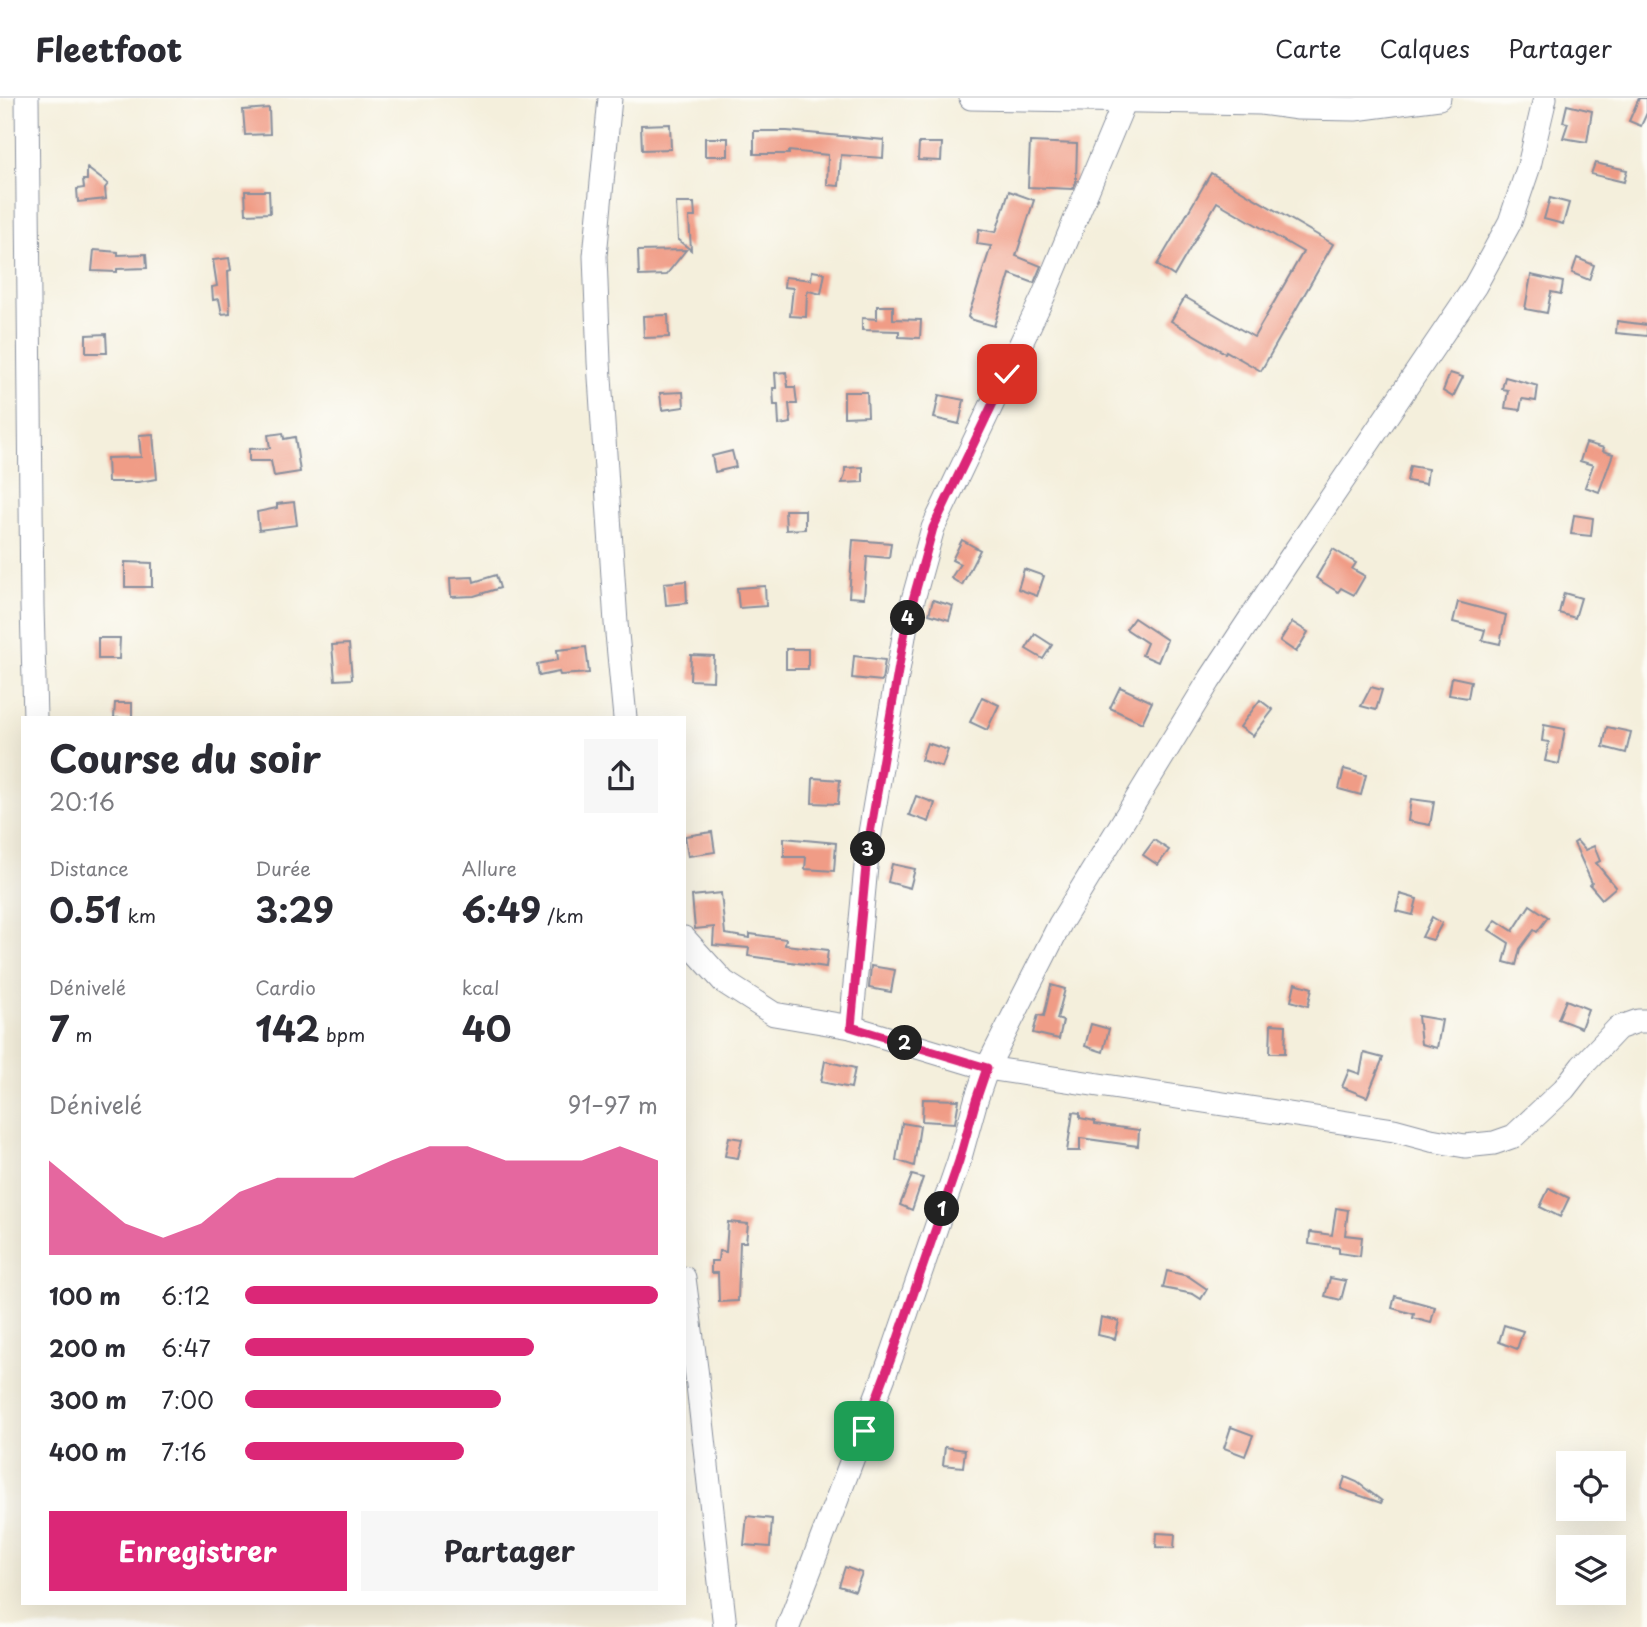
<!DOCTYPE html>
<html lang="fr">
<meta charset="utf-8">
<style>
:root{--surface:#fff;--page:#f7f7f7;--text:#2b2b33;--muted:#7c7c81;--line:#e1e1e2;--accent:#db2777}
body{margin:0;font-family:"Playpen Sans",sans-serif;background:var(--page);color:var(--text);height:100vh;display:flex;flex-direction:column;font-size:26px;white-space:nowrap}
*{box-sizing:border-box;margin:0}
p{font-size:23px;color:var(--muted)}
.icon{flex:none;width:38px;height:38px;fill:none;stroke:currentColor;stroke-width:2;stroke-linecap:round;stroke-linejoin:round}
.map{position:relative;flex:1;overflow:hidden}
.panel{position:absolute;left:21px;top:618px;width:665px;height:889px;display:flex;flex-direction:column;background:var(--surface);border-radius:0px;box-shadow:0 7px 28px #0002}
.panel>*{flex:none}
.controls{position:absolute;left:1556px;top:1353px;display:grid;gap:14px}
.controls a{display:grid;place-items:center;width:70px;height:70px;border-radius:0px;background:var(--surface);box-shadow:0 7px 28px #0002;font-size:35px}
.pin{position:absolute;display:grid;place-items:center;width:60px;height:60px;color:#fff;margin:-30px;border-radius:14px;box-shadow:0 4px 10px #0006}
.km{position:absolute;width:35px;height:35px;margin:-18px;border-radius:50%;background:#222;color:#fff;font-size:19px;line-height:35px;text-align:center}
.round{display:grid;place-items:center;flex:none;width:74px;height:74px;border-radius:0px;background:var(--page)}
.head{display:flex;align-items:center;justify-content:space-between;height:119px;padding:0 28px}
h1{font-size:38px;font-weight:700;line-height:52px}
.figures{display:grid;grid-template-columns:repeat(3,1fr);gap:10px;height:119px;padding:7px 28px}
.figures div{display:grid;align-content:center}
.figures b{font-size:35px;font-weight:700}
.figures small{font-size:19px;font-weight:400}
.figures p{font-size:19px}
.chart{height:196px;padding:14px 28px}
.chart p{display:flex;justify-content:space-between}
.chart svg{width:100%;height:126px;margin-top:7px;fill:var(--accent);opacity:.7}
.action{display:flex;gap:14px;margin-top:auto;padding:14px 28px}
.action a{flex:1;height:80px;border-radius:0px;background:var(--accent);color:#fff;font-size:28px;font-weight:700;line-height:80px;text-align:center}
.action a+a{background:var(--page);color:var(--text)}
ul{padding:0 28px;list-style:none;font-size:23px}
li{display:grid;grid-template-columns:112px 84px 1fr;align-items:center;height:52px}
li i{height:18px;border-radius:9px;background:var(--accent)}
header{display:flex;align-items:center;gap:42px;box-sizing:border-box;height:98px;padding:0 35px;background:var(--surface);border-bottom:2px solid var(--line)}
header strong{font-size:33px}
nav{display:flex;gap:38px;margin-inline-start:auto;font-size:24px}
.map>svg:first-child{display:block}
</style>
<header>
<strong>Fleetfoot</strong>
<nav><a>Carte</a><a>Calques</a><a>Partager</a></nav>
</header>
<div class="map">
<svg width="1647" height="1529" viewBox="0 0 1647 1529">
<rect width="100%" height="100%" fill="#fdfcf7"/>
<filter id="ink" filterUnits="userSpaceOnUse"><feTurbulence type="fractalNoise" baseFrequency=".0143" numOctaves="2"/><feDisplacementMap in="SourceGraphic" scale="14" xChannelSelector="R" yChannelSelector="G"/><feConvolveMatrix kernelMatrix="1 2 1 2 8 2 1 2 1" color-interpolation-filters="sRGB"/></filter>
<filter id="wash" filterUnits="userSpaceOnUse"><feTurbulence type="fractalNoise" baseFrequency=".00686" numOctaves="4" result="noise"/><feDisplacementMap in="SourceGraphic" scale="28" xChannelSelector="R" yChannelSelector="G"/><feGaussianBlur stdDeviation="1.57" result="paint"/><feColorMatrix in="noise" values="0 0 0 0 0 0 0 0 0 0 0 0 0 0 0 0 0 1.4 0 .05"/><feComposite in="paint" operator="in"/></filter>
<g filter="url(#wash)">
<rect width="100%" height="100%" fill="#f4efdc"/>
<g id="blocks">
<g fill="#f09c86">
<polygon points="1639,0 1647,0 1647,15 1641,28 1629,23"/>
<polygon points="1567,7 1592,13 1587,44 1563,40 1568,25 1563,24"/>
<polygon points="269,10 270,36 245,37 243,12"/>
<polygon points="670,26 671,51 642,52 641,27"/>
<polygon points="754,33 787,33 884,42 883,60 841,57 839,88 827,87 828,57 789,53 789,56 754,56"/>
<rect x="705" y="40" width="23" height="18"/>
<polygon points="1030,44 1077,46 1076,84 1073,91 1028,89"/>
<polygon points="919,45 942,45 941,63 918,62"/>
<polygon points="1595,65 1627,72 1624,84 1591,76"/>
<polygon points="87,70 108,86 105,90 106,101 78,104 77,91 84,90 83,82 87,82"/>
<polygon points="1211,75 1333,146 1261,273 1226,253 1225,255 1171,223 1185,199 1254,239 1303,154 1217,104 1174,178 1157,167"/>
<polygon points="245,93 269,93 270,115 246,116"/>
<polygon points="1009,93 1034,102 1016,158 1041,168 1034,185 1010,176 994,228 970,221 968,219 991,148 977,146 979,131 996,134"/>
<polygon points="1550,100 1569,105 1563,126 1544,121"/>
<polygon points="676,105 694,105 695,119 689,119 691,152 678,142"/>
<polygon points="94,152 118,154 118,157 146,156 147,170 117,171 117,174 92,173"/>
<polygon points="686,152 666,177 639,178 638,153"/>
<polygon points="229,160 231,172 228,173 230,215 222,216 219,201 213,202 212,189 217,188 213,162"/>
<polygon points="1577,160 1594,167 1589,182 1572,175"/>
<polygon points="812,173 825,175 821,196 809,193 807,195 806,219 790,218 793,190 784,189 785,179 811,182"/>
<polygon points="1531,177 1563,184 1561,196 1551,194 1547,215 1525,211"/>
<polygon points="877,208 893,208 893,221 921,222 920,240 899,239 899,233 862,232 862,220 877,221"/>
<polygon points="668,217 669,239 644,240 643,218"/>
<polygon points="1617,223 1647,227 1647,238 1616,235"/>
<polygon points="106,236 107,255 86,255 86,237"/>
<polygon points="786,274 788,289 795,289 797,306 789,306 791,325 779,327 778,307 774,307 773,290 776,290 775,275"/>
<polygon points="1450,275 1463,279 1453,299 1443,293"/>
<polygon points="1505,279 1538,288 1536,303 1522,301 1520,312 1505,310 1508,292 1502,291"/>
<polygon points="683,294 684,309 662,312 660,295"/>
<polygon points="844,294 867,294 868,318 844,319"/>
<polygon points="939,297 964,302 959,326 934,320"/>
<polygon points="283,335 284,341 295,339 300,374 274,378 271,363 249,363 249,351 270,350 268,337"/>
<polygon points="153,336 157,381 138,384 108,384 107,360 141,359 139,337"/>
<polygon points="1586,345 1604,350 1603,353 1613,356 1599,394 1585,389 1593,367 1580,363"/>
<polygon points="732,353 736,369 715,374 712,358"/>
<polygon points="1410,368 1428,371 1426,386 1407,383"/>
<polygon points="863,369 863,384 842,385 845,377 845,370"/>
<polygon points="294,404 297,427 259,432 257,414 277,410 277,406"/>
<polygon points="785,412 805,412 805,431 786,432"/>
<polygon points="1574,417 1593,420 1591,438 1571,436"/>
<polygon points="853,442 891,445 889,460 867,458 864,500 849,499"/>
<polygon points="962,442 980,452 962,487 951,480 960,466 952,462"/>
<polygon points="1333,451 1356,465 1352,471 1365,478 1354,497 1341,490 1338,494 1316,480"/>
<polygon points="125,464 152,465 152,489 125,489"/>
<polygon points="1024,471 1044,478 1037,498 1018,491"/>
<polygon points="496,477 500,490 474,498 451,499 450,480 473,479 474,484"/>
<polygon points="686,483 687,505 666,507 664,485"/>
<polygon points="765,488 766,508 739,510 737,490"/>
<polygon points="1564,495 1581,500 1575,520 1559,515"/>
<polygon points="933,502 953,508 949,522 929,516"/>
<polygon points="1458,504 1506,517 1500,546 1482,542 1485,532 1453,524"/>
<polygon points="1134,520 1167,542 1158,564 1142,557 1147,545 1126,531"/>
<polygon points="1292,524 1308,534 1296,554 1280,543"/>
<polygon points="1035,536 1052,547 1043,561 1026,551"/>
<polygon points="98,540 120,540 119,561 98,561"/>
<polygon points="349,546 352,581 335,582 332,547"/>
<polygon points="586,549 589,575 560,577 559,574 539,578 537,566 558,562 557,552"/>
<rect x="786" y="551" width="22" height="20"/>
<polygon points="691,557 714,558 713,583 690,582"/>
<polygon points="854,558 885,562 882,583 852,580"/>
<polygon points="1452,579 1471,583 1468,600 1449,597"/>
<polygon points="1120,589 1152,604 1142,625 1110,610"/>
<polygon points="1371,589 1382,592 1376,612 1361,608"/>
<polygon points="982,599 999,607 987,632 970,624"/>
<polygon points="1260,602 1273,612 1253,638 1240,629"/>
<polygon points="115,605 132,605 132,620 114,620"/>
<polygon points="1544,627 1565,631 1559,666 1545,663 1549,644 1542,643"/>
<polygon points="1607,629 1631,634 1626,655 1603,649"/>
<polygon points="927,645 948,652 942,669 921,662"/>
<polygon points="1344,671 1366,677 1361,697 1339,691"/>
<polygon points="813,680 840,682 838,706 812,705"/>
<polygon points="916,698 935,705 929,724 909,717"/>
<polygon points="1411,701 1434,704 1430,727 1408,723"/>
<polygon points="712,734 715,754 688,758 685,738"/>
<polygon points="784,740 836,745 834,773 805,771 806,759 784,759"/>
<polygon points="1154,742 1169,752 1158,767 1143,757"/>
<polygon points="1577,743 1585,752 1594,748 1600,763 1596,765 1616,789 1602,801 1590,787 1592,785 1574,745"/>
<polygon points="892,766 915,771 910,790 888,784"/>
<polygon points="721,795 725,836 750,840 750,836 786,841 785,847 828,852 826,869 748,858 749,850 713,847 714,829 695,831 692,798"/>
<polygon points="1400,796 1417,801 1413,817 1396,813"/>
<polygon points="1530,807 1548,819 1537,834 1534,832 1520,851 1516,867 1504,864 1509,845 1489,832 1496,822 1513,833"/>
<polygon points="1432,819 1442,825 1433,842 1422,839"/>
<polygon points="871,868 895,872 891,894 869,890"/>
<polygon points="1295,885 1312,890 1308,908 1291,903"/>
<polygon points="1051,887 1065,891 1057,921 1063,923 1059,941 1033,935 1038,917 1044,918"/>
<polygon points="1566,902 1588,911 1581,930 1558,921"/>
<polygon points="1418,918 1442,922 1437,950 1421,946"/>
<polygon points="1091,926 1109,931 1103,954 1085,948"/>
<polygon points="1271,926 1286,927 1285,955 1270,955"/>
<polygon points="1364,955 1383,960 1367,999 1342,989 1349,972 1360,976"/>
<polygon points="825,963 855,970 851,990 821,984"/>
<polygon points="923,1001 959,1002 955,1025 922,1023"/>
<polygon points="1073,1014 1080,1015 1080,1020 1095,1023 1095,1026 1139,1032 1138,1048 1080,1040 1080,1053 1067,1053"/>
<polygon points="902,1025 920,1028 914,1068 896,1062"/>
<polygon points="729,1039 742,1041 738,1060 725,1058"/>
<polygon points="912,1077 923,1080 912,1112 900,1107"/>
<polygon points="1549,1090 1569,1100 1560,1119 1540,1109"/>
<polygon points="1336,1110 1348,1112 1345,1137 1362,1139 1360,1158 1339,1155 1339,1150 1309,1146 1310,1134 1332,1137"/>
<polygon points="728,1124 748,1126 746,1144 740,1144 738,1203 719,1204 718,1175 711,1175 711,1163 718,1163 719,1153 726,1154"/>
<polygon points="1167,1173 1188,1178 1207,1191 1201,1201 1193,1196 1163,1190"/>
<polygon points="1330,1180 1346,1183 1341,1202 1325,1198"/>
<polygon points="1395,1198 1435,1209 1431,1225 1413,1220 1414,1216 1392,1210"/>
<polygon points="1101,1219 1119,1223 1115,1241 1098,1237"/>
<polygon points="1504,1227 1523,1233 1517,1251 1499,1244"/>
<polygon points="1231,1329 1253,1337 1245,1358 1224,1350"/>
<polygon points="945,1349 965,1352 963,1369 943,1367"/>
<polygon points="1345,1379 1357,1384 1382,1403 1381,1405 1341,1391"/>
<polygon points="747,1418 772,1421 770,1449 744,1447"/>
<polygon points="1157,1435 1175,1436 1174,1450 1156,1449"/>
<polygon points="845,1469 862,1475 855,1493 839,1488"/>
</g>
</g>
</g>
<g filter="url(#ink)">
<use href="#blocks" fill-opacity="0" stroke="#888f9d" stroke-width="2"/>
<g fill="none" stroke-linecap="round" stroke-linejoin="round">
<defs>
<g id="minor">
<polyline points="27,0 32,508 35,620"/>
<polyline points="610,0 595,158 599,264 616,525 625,620"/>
<polyline points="971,0 1261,5 1298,10 1355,11 1439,0"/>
<polyline points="684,840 724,884 774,916 851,929 987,970 1394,1032 1431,1042 1465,1048 1494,1045 1514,1038 1564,991 1582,968 1618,930 1638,923 1647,923"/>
<polyline points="851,929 868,747 883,658 906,527 933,430 1043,199 1126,0"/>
<polyline points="684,1180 697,1278 725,1529"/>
<polyline points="788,1529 891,1260 959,1063 976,1002 987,970 1060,826 1209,583 1287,465 1475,188 1510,124 1529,68 1545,0"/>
</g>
</defs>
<use href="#minor" stroke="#888f9d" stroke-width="25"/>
<use href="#minor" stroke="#fff" stroke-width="23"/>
</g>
</g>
<g fill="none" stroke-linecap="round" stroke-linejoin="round" filter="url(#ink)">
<defs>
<polyline id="route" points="864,1333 891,1261 959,1063 976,1002 987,970 851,929 868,747 906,527 933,430 1007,276"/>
</defs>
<use href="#route" stroke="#fff" stroke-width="14"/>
<use href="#route" stroke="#db2777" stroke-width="9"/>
</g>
</svg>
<div class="controls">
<a><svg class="icon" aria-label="locate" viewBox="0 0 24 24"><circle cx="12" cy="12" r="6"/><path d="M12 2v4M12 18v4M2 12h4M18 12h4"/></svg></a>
<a><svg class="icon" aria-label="layers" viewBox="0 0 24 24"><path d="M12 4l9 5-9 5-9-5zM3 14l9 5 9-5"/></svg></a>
</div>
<div class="pin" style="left:864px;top:1333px;background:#1e9e55"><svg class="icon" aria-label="arrive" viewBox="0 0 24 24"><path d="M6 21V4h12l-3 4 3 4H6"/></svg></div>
<div class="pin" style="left:1007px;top:276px;background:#d93025"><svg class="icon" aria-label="check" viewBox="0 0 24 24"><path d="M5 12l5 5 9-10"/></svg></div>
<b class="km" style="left:942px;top:1111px">1</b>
<b class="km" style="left:905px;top:945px">2</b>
<b class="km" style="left:868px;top:751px">3</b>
<b class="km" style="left:908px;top:520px">4</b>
<section class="panel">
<div class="head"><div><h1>Course du soir</h1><p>20:16</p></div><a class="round"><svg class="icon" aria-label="share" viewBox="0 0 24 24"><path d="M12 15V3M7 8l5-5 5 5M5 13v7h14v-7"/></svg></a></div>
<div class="figures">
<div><p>Distance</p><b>0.51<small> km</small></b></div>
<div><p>Durée</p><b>3:29</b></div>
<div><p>Allure</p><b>6:49<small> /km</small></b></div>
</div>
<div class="figures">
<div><p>Dénivelé</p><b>7<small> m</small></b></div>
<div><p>Cardio</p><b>142<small> bpm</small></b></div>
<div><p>kcal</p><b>40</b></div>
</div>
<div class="chart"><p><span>Dénivelé</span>91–97 m</p>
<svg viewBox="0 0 160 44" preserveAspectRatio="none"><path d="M0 44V11L10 22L20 33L30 38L40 33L50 22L60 17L70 17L80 17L90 11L100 6L110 6L120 11L130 11L140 11L150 6L160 11V44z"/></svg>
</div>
<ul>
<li><b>100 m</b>6:12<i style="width:100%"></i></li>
<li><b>200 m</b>6:47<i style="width:70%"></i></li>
<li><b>300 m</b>7:00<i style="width:62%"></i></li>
<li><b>400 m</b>7:16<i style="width:53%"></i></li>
</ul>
<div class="action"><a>Enregistrer</a><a>Partager</a></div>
</section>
</div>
